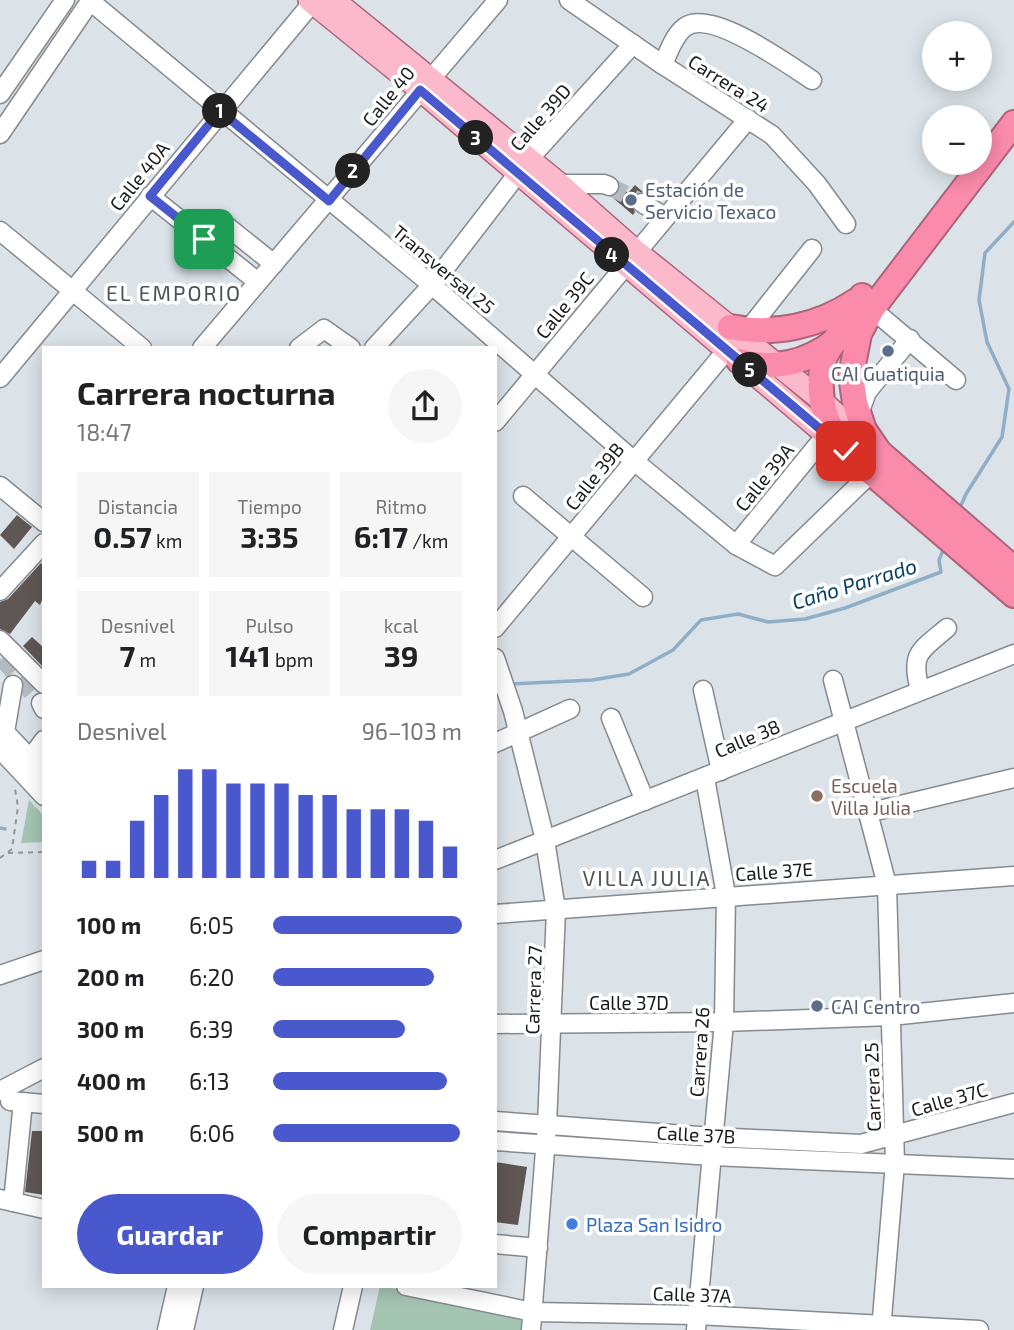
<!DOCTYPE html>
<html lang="es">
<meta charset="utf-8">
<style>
:root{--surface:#fff;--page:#f6f6f6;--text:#202124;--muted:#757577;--accent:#4a58ce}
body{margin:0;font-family:"Exo 2",sans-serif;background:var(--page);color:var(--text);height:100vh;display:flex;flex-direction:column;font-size:26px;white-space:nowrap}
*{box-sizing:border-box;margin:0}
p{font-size:23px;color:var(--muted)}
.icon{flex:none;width:38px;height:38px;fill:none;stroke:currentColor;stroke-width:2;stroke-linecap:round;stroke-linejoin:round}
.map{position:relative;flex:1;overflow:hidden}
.side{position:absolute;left:42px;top:346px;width:455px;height:942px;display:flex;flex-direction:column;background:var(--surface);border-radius:0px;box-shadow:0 4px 18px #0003}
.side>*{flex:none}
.controls{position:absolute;left:922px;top:21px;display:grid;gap:14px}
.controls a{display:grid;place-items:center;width:70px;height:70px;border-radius:50%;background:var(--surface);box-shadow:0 4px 18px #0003;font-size:35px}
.pin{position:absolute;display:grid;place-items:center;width:60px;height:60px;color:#fff;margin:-30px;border-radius:14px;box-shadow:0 4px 10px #0006}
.km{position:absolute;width:35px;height:35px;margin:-18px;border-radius:50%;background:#222;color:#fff;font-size:19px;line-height:35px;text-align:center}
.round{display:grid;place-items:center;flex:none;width:74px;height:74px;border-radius:37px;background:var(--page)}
.overview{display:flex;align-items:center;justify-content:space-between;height:119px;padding:0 35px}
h1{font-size:32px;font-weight:700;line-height:52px}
.stats{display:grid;grid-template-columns:repeat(3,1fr);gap:10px;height:119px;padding:7px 35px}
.stats div{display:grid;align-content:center;border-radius:0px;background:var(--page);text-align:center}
.stats b{font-size:30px;font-weight:700}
.stats small{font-size:19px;font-weight:400}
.stats p{font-size:19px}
.chart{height:196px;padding:14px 35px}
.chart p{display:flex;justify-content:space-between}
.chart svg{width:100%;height:126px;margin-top:7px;stroke:var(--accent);stroke-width:6}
.primary-button{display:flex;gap:14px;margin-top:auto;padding:14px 35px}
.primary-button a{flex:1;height:80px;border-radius:42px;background:var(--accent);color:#fff;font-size:28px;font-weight:700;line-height:80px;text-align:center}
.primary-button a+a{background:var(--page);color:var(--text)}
ul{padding:0 35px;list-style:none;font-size:23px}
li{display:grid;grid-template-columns:112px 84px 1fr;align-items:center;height:52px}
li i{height:18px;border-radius:9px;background:var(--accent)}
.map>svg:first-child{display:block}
</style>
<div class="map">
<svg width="1014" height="1330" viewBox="0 0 1014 1330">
<rect width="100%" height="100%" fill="#dbe3e9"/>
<g fill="#a5c5b3">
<polygon points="29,800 44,816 44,842 21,843"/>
<polygon points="380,1286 524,1312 522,1330 370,1330"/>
</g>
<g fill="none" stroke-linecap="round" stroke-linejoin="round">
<g stroke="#8faec7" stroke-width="3.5">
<polyline points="959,510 966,494 1002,437 1009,389 987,342 979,300 985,253 1014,222"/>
<polyline points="511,684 592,680 629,674 673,650 701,620 738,614 768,622 805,619 845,608 941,572 939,560 945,546"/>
<polyline points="0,828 5,829"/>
</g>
</g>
<g fill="#5f5754">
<polygon points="635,185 643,192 632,198 631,203 635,212 633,215 612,197 620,187 628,193"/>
<polygon points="17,515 32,527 14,549 0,535"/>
<polygon points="41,563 44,566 44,595 40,605 35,601 10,634 0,629 0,602 8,599"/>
<polygon points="32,637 44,648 44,668 23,646"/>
<polygon points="32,1131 44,1131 44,1195 25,1192"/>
<polygon points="495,1162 527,1167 518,1225 495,1222"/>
</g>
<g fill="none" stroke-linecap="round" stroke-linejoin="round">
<g stroke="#b4bbc0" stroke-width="18" stroke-dasharray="18 9" stroke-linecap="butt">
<polyline points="609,186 642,203"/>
<polyline points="2,658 41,703"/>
</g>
<defs>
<g id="minor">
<polyline points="89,0 432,285 633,460 736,545 775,566 871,473"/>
<polyline points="569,0 663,65 772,135 817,184 846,224"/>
<path d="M663,65c5,-12 11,-30 22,-38 26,-19 104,38 127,53"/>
<polyline points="0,94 65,0"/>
<polyline points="0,134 91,0"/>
<polyline points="560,184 604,184 609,186"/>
<polyline points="150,196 258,282"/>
<polyline points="642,203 665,217"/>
<polyline points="224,224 274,264"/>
<polyline points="0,231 142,348"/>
<polyline points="872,309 956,380"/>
<polyline points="748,330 812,249"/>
<polyline points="202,348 498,0"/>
<polyline points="299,348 324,329 351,348"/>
<polyline points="374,348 432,285 529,159 633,44"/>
<polyline points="0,378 312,3"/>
<polyline points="859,414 867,392 910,339"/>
<polyline points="495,422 748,119"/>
<polyline points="0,486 44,522"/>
<polyline points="523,496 643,597"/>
<polyline points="736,545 826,435"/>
<polyline points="0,591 44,543"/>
<polyline points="495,628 726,351"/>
<polyline points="0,640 44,684"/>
<polyline points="495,658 513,711 545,840 556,910 547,1125 531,1330"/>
<polyline points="833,680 887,885 895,1163 881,1330"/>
<polyline points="703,690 721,771"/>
<path d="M920,690c-10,-37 0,-39 27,-62"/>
<polyline points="41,703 44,709"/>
<polyline points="611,718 645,801"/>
<polyline points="0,727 44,773"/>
<polyline points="5,732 13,685"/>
<polyline points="495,743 570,709"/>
<polyline points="0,749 44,796"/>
<polyline points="30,759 44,740"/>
<polyline points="867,813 1014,778"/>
<polyline points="495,860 1014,654"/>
<polyline points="495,914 1014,876"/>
<polyline points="0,975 44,960"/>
<polyline points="495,1024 724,1022 891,1016 1014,1003"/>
<polyline points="0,1091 44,1068"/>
<polyline points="10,1101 44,1104"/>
<polyline points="495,1121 713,1137 861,1144 1014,1103"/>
<polyline points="495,1141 712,1156 1014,1169"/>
<polyline points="0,1199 44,1209"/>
<polyline points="13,1202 23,1102"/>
<polyline points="495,1244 538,1248"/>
<polyline points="406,1286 533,1312 697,1315 979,1330"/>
<polyline points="167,1330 177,1286"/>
<polyline points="184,1330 194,1286"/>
<polyline points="343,1330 353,1286"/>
<polyline points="696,1330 724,1022 726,895 705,778"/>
</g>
<g id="major">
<polyline points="309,0 420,90 838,445"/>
<polyline points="334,0 560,184 636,251 821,400 871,445"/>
</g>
<g id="highway">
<polyline points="1014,123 872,309 859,334 851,375 855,403 864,430 879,452 1014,569"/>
<path d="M862,296l-37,60c-10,35 -2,67 21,95l168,144"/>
<path d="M730,327c44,9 89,-1 126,-26"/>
<path d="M739,361c35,9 66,3 96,-20"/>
</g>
</defs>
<use href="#minor" stroke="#848a90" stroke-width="21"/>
<use href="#major" stroke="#ac6479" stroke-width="24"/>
<use href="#highway" stroke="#ac6479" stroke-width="28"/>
<g stroke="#90969a" stroke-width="2" stroke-dasharray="5 5" stroke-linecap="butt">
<polyline points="8,853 44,852"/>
<polyline points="0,858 12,849 18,807 15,789"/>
</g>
<use href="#minor" stroke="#fff" stroke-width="18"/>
<use href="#major" stroke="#fdb9cc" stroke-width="21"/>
<use href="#highway" stroke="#fb8baa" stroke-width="24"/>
</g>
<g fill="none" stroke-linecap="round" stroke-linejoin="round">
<defs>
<polyline id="route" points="204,239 150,196 220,111 329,201 420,90 846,451"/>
</defs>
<use href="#route" stroke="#fff" stroke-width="14"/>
<use href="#route" stroke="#4a58ce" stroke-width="9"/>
</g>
<g fill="#5c6f8a" stroke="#fff" stroke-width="2.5">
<circle cx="631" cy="200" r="7"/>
<circle cx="888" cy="351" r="7"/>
<circle cx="817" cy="1006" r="7"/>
</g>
<circle fill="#8d6e63" stroke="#fff" stroke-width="2.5" cx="817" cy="796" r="7"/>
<circle fill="#3f7fe0" stroke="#fff" stroke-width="2.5" cx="572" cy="1224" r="7"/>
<g text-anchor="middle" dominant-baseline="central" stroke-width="7" stroke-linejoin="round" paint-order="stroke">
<g font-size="19" fill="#181b1d" stroke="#fff">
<text transform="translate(729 83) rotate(32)">Carrera 24</text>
<text transform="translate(388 96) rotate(-51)">Calle 40</text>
<text transform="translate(540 117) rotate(-49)">Calle 39D</text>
<text transform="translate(139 176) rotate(-51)">Calle 40A</text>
<text transform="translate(444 269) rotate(40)">Transversal 25</text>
<text transform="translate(564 305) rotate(-51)">Calle 39C</text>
<text transform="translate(594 476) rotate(-51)">Calle 39B</text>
<text transform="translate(764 477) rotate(-51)">Calle 39A</text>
<text transform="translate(747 738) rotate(-23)">Calle 38</text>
<text transform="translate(774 871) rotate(-4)">Calle 37E</text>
<text transform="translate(533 990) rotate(-88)">Carrera 27</text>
<text x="629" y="1002">Calle 37D</text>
<text transform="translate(699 1052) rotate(-86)">Carrera 26</text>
<text transform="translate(872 1087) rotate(-92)">Carrera 25</text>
<text transform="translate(949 1099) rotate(-16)">Calle 37C</text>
<text transform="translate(696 1134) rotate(3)">Calle 37B</text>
<text transform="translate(692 1294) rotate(2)">Calle 37A</text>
</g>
<g font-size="19" fill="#4e5e75" stroke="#fff" text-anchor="start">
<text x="645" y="189">Estación de<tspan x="645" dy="22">Servicio Texaco</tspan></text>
<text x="888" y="373" text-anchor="middle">CAI Guatiquia</text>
<text x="831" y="1006">CAI Centro</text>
</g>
<g font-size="19" fill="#785e54" stroke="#fff" text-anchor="start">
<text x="831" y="785">Escuela<tspan x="831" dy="22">Villa Julia</tspan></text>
</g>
<g font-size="19" fill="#366cbe" stroke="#fff" text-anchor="start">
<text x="586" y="1224">Plaza San Isidro</text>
</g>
<g font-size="21" letter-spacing="2" fill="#4c5257" stroke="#fff">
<text x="174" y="292">EL EMPORIO</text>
<text x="647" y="877">VILLA JULIA</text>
</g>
<g font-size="21" font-style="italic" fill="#033d5f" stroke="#fff">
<text transform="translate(854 583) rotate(-17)">Caño Parrado</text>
</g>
</g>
</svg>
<div class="controls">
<a>+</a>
<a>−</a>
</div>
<div class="pin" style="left:204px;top:239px;background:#1e9e55"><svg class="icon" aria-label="arrive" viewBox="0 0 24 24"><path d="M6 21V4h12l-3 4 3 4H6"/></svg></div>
<div class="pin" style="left:846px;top:451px;background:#d93025"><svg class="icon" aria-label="check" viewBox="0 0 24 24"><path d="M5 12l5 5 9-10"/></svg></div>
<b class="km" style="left:220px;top:111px">1</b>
<b class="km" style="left:353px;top:171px">2</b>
<b class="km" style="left:476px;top:138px">3</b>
<b class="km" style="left:612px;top:255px">4</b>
<b class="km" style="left:750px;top:370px">5</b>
<section class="side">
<div class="overview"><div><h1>Carrera nocturna</h1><p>18:47</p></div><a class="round"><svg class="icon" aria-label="share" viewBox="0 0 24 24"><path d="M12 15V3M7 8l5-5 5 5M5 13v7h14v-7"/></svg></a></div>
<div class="stats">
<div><p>Distancia</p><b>0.57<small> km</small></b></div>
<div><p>Tiempo</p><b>3:35</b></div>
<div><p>Ritmo</p><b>6:17<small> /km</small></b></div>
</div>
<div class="stats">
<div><p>Desnivel</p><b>7<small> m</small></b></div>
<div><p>Pulso</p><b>141<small> bpm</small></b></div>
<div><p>kcal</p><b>39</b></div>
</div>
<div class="chart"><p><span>Desnivel</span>96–103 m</p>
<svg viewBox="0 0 160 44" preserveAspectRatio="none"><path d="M5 44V38M15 44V38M25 44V24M35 44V15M45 44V6M55 44V6M65 44V11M75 44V11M85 44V11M95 44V15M105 44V15M115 44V20M125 44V20M135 44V20M145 44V24M155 44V33"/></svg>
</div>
<ul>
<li><b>100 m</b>6:05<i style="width:100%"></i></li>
<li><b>200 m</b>6:20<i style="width:85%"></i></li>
<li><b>300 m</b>6:39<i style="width:70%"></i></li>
<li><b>400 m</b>6:13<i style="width:92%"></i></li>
<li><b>500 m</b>6:06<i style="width:99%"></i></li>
</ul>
<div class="primary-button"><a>Guardar</a><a>Compartir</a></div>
</section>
</div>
